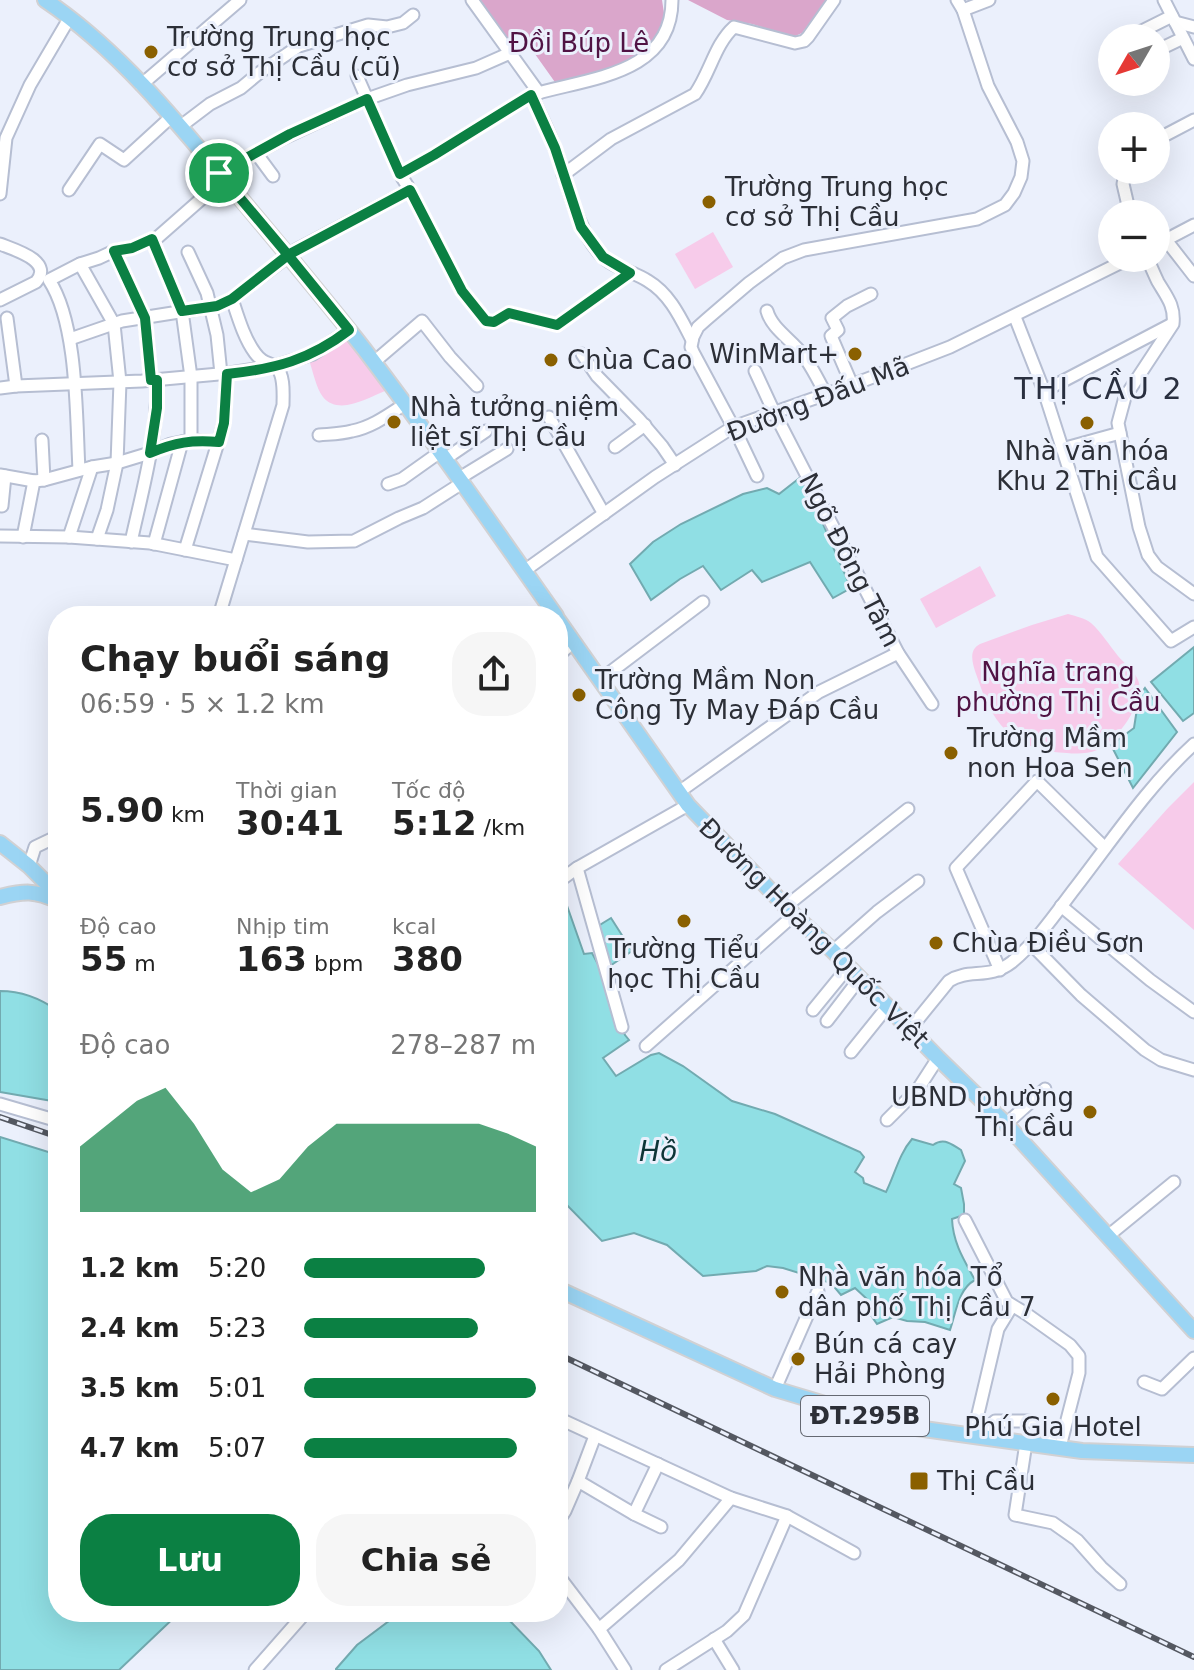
<!DOCTYPE html>
<html lang="vi">
<meta charset="utf-8">
<style>
:root{--surface:#fff;--page:#f6f6f6;--text:#222;--muted:#767676;--accent:#0b8043}
body{margin:0;font-family:"DejaVu Sans",sans-serif;background:var(--page);color:var(--text);height:100vh;display:flex;flex-direction:column;font-size:30px;white-space:nowrap}
*{box-sizing:border-box;margin:0}
p{font-size:26px;color:var(--muted)}
.icon{flex:none;width:44px;height:44px;fill:none;stroke:currentColor;stroke-width:2;stroke-linecap:round;stroke-linejoin:round}
.map{position:relative;flex:1;overflow:hidden}
.side{position:absolute;left:48px;top:606px;width:520px;height:1016px;display:flex;flex-direction:column;background:var(--surface);border-radius:32px;box-shadow:0 8px 32px #0002}
.side>*{flex:none}
.needle{width:52px;rotate:231deg}
.controls{position:absolute;left:1098px;top:24px;display:grid;gap:16px}
.controls a{display:grid;place-items:center;width:72px;height:72px;border-radius:50%;background:var(--surface);box-shadow:0 8px 32px #0002;font-size:40px}
.pin{position:absolute;display:grid;place-items:center;width:68px;height:68px;color:#fff;margin:-34px;border:4px solid #fff;border-radius:50%;box-shadow:0 2px 8px #0007}
.round{display:grid;place-items:center;flex:none;width:84px;height:84px;border-radius:32px;background:var(--page)}
.summary{display:flex;align-items:center;justify-content:space-between;height:136px;padding:0 32px}
h1{font-size:36px;font-weight:600;line-height:60px}
.stats{display:grid;grid-template-columns:repeat(3,1fr);gap:12px;height:136px;padding:8px 32px}
.stats div{display:grid;align-content:center}
.stats b{font-size:34px;font-weight:600}
.stats small{font-size:22px;font-weight:400}
.stats p{font-size:22px}
.chart{height:224px;padding:16px 32px}
.chart p{display:flex;justify-content:space-between}
.chart svg{width:100%;height:144px;margin-top:8px;fill:var(--accent);opacity:.7}
.action{display:flex;gap:16px;margin-top:auto;padding:16px 32px}
.action a{flex:1;height:92px;border-radius:32px;background:var(--accent);color:#fff;font-size:32px;font-weight:600;line-height:92px;text-align:center}
.action a+a{background:var(--page);color:var(--text)}
ul{padding:0 32px;list-style:none;font-size:26px}
li{display:grid;grid-template-columns:128px 96px 1fr;align-items:center;height:60px}
li i{height:20px;border-radius:10px;background:var(--accent)}
.map>svg:first-child{display:block}
</style>
<div class="map">
<svg width="1194" height="1670" viewBox="0 0 1194 1670">
<rect width="100%" height="100%" fill="#ebf0fc"/>
<g fill="#f7cbea">
<polygon points="713,232 733,267 695,289 675,254"/>
<path d="M345,337l40,54c-18,7 -46,25 -62,6 -7,-9 -10,-26 -14,-37z"/>
<polygon points="980,566 996,596 936,628 920,599"/>
<path d="M1068,614c7,2 17,4 23,9 10,9 19,23 27,33 6,7 17,16 20,24 9,21 -22,62 -41,70 -9,4 -21,4 -30,3 -46,-2 -71,-22 -86,-65 -4,-14 -17,-36 -1,-44l52,-19z"/>
<polygon points="1194,782 1194,930 1118,864 1168,808"/>
</g>
<g fill="#daa6cb">
<polygon points="474,0 662,0 666,26 657,44 637,69 562,92 520,33 502,43"/>
<polygon points="688,0 827,0 802,33 793,37 752,24 727,20"/>
</g>
<g fill="#90dfe4" stroke="#72aab0" stroke-width="2">
<polygon points="802,476 851,588 833,598 810,562 762,582 752,570 721,590 703,566 680,579 651,600 630,564 653,542 681,524 743,494 767,488 779,494"/>
<polygon points="1194,647 1194,713 1183,721 1151,682"/>
<polygon points="1145,688 1177,732 1133,788 1111,745 1134,728 1139,696"/>
<path d="M565,900l19,54 8,-1 8,15 25,67 4,5 -26,18 13,18 35,-21 8,-2 24,13 49,35 43,13 85,38 4,5 -9,15 8,6 1,5 22,9c9,-18 13,-38 26,-53l21,6c11,-8 18,-1 28,5l4,11 -11,23 7,4 3,16v11l-12,4c1,24 12,41 23,61 -17,9 -19,33 -25,50l-25,-8 -18,-1 -14,-4 -16,7 -7,-10 -2,-14 -13,-12 -14,7 -10,-12 -48,-15 -16,-2 -11,5 -53,5 -36,-31 -33,-12 -32,8 -37,-38 -7,-3v-297z"/>
<polygon points="611,918 632,951 607,968 595,928"/>
<path d="M0,991c22,0 40,7 58,20v91l-58,-10z"/>
<polygon points="0,1137 58,1155 58,1612 180,1612 119,1670 0,1670"/>
<polygon points="401,1612 495,1612 511,1622 539,1651 551,1670 336,1670 336,1669 357,1645"/>
</g>
<g fill="none" stroke-linecap="round" stroke-linejoin="round">
<defs>
<g id="minor">
<polyline points="472,0 539,93"/>
<polyline points="1164,0 1194,59"/>
<polyline points="963,10 989,0"/>
<polyline points="1175,22 1194,27"/>
<polyline points="1128,38 1172,16"/>
<polyline points="1156,51 1183,38"/>
<polyline points="357,76 400,174"/>
<polyline points="141,85 240,0"/>
<path d="M531,95c55,-17 141,-19 141,-95"/>
<polyline points="181,126 210,104 241,88 259,73 299,46 368,25 387,27 403,23 413,15"/>
<polyline points="1156,140 1194,120"/>
<polyline points="256,153 273,176"/>
<polyline points="1126,170 1123,184 1130,214"/>
<polyline points="219,173 284,138 367,99 407,85 476,68 510,53"/>
<path d="M563,175l48,-36 84,-45c15,-21 20,-50 39,-67l61,16 9,-2 4,-4 26,-37"/>
<polyline points="69,190 100,144 124,160 171,117"/>
<polyline points="410,190 462,291 486,321 494,322 509,313 557,325 630,273"/>
<polyline points="0,194 6,138 30,85 70,17"/>
<polyline points="158,237 224,179"/>
<polyline points="1166,240 1194,276"/>
<path d="M0,244c15,6 54,17 36,38l-36,18"/>
<polyline points="1156,245 1194,225"/>
<polyline points="114,251 145,318 151,380"/>
<polyline points="188,252 207,293 217,335 221,374"/>
<path d="M1147,258c4,8 7,16 11,24 9,15 17,24 15,42l-48,73 -7,26 21,104 9,28 9,12 37,27"/>
<polyline points="80,264 114,324 120,382 117,463 107,510 97,539"/>
<path d="M767,311c5,18 25,29 36,44 9,12 16,26 23,40"/>
<polyline points="1015,317 1044,391 1097,557 1171,641 1194,627"/>
<polyline points="7,318 16,386"/>
<path d="M70,339l52,-18 95,-15 15,-7 64,-49 114,-60 -10,-16 34,-19 97,-60c8,17 17,34 23,51 15,37 19,77 46,108 12,14 33,17 48,27 22,13 33,38 44,59"/>
<polyline points="582,354 597,376 639,419 662,446 675,465"/>
<polyline points="374,362 422,321 450,357 477,386"/>
<polyline points="755,371 774,412 898,653 932,704"/>
<polyline points="852,385 831,336 838,330 832,318 847,306 871,294"/>
<polyline points="0,388 16,386 142,381 230,373 275,366 313,354 349,330"/>
<polyline points="1044,391 1172,324"/>
<polyline points="549,417 604,514"/>
<path d="M319,435c11,-1 22,-1 33,-4 20,-4 36,-16 53,-27"/>
<polyline points="42,440 44,480"/>
<polyline points="615,447 645,425"/>
<polyline points="1062,449 1120,433"/>
<polyline points="445,459 486,431"/>
<path d="M79,470c-3,-53 -1,-146 -30,-190l31,-16 19,-6 15,-7 18,-3 20,-9 30,72 9,66v63"/>
<polyline points="0,475 34,481 44,480 92,467 117,463 150,453 171,444 191,440 219,442"/>
<polyline points="757,476 738,436 693,352 691,347 693,337 698,327 707,319 749,283 783,258 804,250 977,219 1005,205 1014,193 1021,177 1023,161 1017,142 988,86 963,10 957,0"/>
<polyline points="458,479 507,449"/>
<polyline points="388,484 402,479 440,452"/>
<polyline points="2,506 5,476"/>
<polyline points="244,534 308,542 354,541 399,518 423,508 462,483"/>
<polyline points="0,536 69,537 150,543 236,560"/>
<polyline points="23,537 34,481"/>
<polyline points="69,537 92,467"/>
<path d="M131,542c12,-54 27,-107 26,-162"/>
<polyline points="154,544 182,442"/>
<polyline points="185,550 224,423 227,374"/>
<polyline points="524,571 655,477 733,427 852,385 950,347 1130,258"/>
<path d="M219,616l64,-211c0,-10 2,-30 -7,-38 -7,-5 -13,-3 -21,-14 -11,-15 -17,-36 -23,-54"/>
<polyline points="558,656 573,642"/>
<polyline points="600,680 703,602"/>
<polyline points="679,792 819,692 898,653"/>
<polyline points="29,866 35,847 58,836"/>
<polyline points="558,882 577,868"/>
<polyline points="1061,906 1150,980 1194,1012"/>
<polyline points="785,907 908,809"/>
<polyline points="1031,944 1081,995 1145,1050 1161,1060 1194,1070"/>
<polyline points="833,951 877,912 918,881"/>
<polyline points="1000,970 956,868 1037,781 1105,848"/>
<polyline points="813,1010 849,966"/>
<polyline points="827,1021 860,978"/>
<polyline points="622,1027 577,868 688,805"/>
<path d="M910,1029l39,-48c20,-13 40,-1 63,-19 24,-20 42,-46 60,-70 39,-50 75,-105 122,-148"/>
<polyline points="646,1046 794,915"/>
<polyline points="851,1052 888,1006"/>
<polyline points="0,1104 58,1121"/>
<polyline points="887,1120 918,1089 938,1058"/>
<polyline points="1006,1124 1045,1089"/>
<polyline points="965,1220 1007,1302 1025,1313 1070,1345 1079,1356 1079,1373 1060,1447"/>
<polyline points="1108,1236 1174,1182"/>
<polyline points="1144,1382 1162,1389 1194,1358"/>
<polyline points="775,1389 818,1291"/>
<polyline points="558,1418 731,1498 787,1516 854,1553"/>
<polyline points="973,1435 998,1329 1012,1306"/>
<polyline points="978,1436 995,1421 1030,1421 1042,1426 1054,1447"/>
<polyline points="1026,1443 1015,1515 1053,1523 1077,1540 1101,1567 1120,1584"/>
<polyline points="578,1481 595,1436"/>
<polyline points="634,1514 658,1464"/>
<polyline points="558,1522 565,1511 578,1481 634,1514 661,1527"/>
<polyline points="558,1575 599,1629 625,1670"/>
<polyline points="599,1629 679,1560 731,1498"/>
<polyline points="714,1639 733,1670"/>
<polyline points="255,1670 306,1612"/>
<polyline points="666,1670 727,1631 744,1615 787,1516"/>
</g>
<g id="major">
<path d="M45,0c76,51 138,129 196,199 41,49 83,99 123,150 66,87 129,177 192,267"/>
<polyline points="558,620 688,805 794,915 833,951 938,1058 1006,1124 1194,1331"/>
<polyline points="0,843 29,866 58,895"/>
<path d="M0,897c24,-6 35,-7 58,4"/>
<polyline points="558,1289 775,1389 895,1425 1082,1451 1194,1455"/>
</g>
</defs>
<use href="#minor" stroke="#b6bed2" stroke-width="15"/>
<use href="#major" stroke="#d1d1d3" stroke-width="18"/>
<use href="#minor" stroke="#fff" stroke-width="11"/>
<use href="#major" stroke="#9bd5f4" stroke-width="14"/>
<defs>
<g id="rail">
<polyline points="0,1117 58,1137"/>
<polyline points="558,1354 1194,1657"/>
</g>
</defs>
<use href="#rail" stroke="#545861" stroke-width="6"/>
<use href="#rail" stroke="#ebf0fc" stroke-width="3" stroke-dasharray="9" stroke-linecap="butt"/>
</g>
<g fill="none" stroke-linecap="round" stroke-linejoin="round">
<defs>
<path id="route" d="M219,173l69,82 -56,44 -15,7 -35,5 -30,-72 -20,9 -18,3 31,67 6,62h6v28l-7,45c26,-11 41,-13 69,-11l5,-19 3,-49c48,-5 83,-14 122,-44l-61,-75 122,-65 52,101 24,30 8,1 15,-9 48,12 73,-52 -27,-16 -22,-30 -26,-79 -24,-53 -97,60 -34,19 -33,-75 -77,35 -71,39"/>
</defs>
<use href="#route" stroke="#fff" stroke-width="16"/>
<use href="#route" stroke="#0b8043" stroke-width="10"/>
</g>
<g fill="#8a6000" stroke="#ebf0fc" stroke-width="3">
<circle cx="151" cy="52" r="8"/>
<circle cx="709" cy="202" r="8"/>
<circle cx="855" cy="354" r="8"/>
<circle cx="551" cy="360" r="8"/>
<circle cx="394" cy="422" r="8"/>
<circle cx="1087" cy="423" r="8"/>
<circle cx="579" cy="695" r="8"/>
<circle cx="951" cy="753" r="8"/>
<circle cx="684" cy="921" r="8"/>
<circle cx="936" cy="943" r="8"/>
<circle cx="1090" cy="1112" r="8"/>
<circle cx="782" cy="1292" r="8"/>
<circle cx="798" cy="1359" r="8"/>
<circle cx="1053" cy="1399" r="8"/>
<rect x="909" y="1471" width="20" height="20" rx="4"/>
</g>
<g text-anchor="middle" dominant-baseline="central" stroke-width="6" stroke-linejoin="round" paint-order="stroke">
<rect fill="#ebf0fc" stroke="#656972" stroke-width="2" x="801" y="1396" width="128" height="40" rx="6"/>
<g font-size="24" font-weight="bold" fill="#2c2f37">
<text x="865" y="1416">ĐT.295B</text>
</g>
<g font-size="26" fill="#2c2f37" stroke="#ebf0fc" text-anchor="start">
<text x="167" y="37">Trường Trung học<tspan x="167" dy="30">cơ sở Thị Cầu (cũ)</tspan></text>
<text x="725" y="187">Trường Trung học<tspan x="725" dy="30">cơ sở Thị Cầu</tspan></text>
<text x="839" y="354" text-anchor="end">WinMart+</text>
<text x="567" y="360">Chùa Cao</text>
<text x="410" y="407">Nhà tưởng niệm<tspan x="410" dy="30">liệt sĩ Thị Cầu</tspan></text>
<text x="1087" y="451" text-anchor="middle">Nhà văn hóa<tspan x="1087" dy="30">Khu 2 Thị Cầu</tspan></text>
<text x="595" y="680">Trường Mầm Non<tspan x="595" dy="30">Công Ty May Đáp Cầu</tspan></text>
<text x="967" y="738">Trường Mầm<tspan x="967" dy="30">non Hoa Sen</tspan></text>
<text x="952" y="943">Chùa Điều Sơn</text>
<text x="684" y="949" text-anchor="middle">Trường Tiểu<tspan x="684" dy="30">học Thị Cầu</tspan></text>
<text x="1074" y="1097" text-anchor="end">UBND phường<tspan x="1074" dy="30">Thị Cầu</tspan></text>
<text x="798" y="1277">Nhà văn hóa Tổ<tspan x="798" dy="30">dân phố Thị Cầu 7</tspan></text>
<text x="814" y="1344">Bún cá cay<tspan x="814" dy="30">Hải Phòng</tspan></text>
<text x="1053" y="1427" text-anchor="middle">Phú Gia Hotel</text>
<text x="937" y="1481">Thị Cầu</text>
</g>
<g font-size="26" fill="#501344" stroke="#ebf0fc">
<text x="579" y="43">Đồi Búp Lê</text>
<text x="1058" y="672">Nghĩa trang<tspan x="1058" dy="30">phường Thị Cầu</tspan></text>
</g>
<g font-size="26" fill="#2c2f37" stroke="#ebf0fc">
<text transform="translate(818 399) rotate(-21)">Đường Đấu Mã</text>
<text transform="translate(850 560) rotate(63)">Ngõ Đồng Tâm</text>
<text transform="translate(814 933) rotate(45)">Đường Hoàng Quốc Việt</text>
</g>
<g font-size="28" font-style="italic" fill="#0d3537" stroke="#ebf0fc">
<text x="658" y="1151">Hồ</text>
</g>
<g font-size="30" letter-spacing="2" fill="#292f3f" stroke="#ebf0fc">
<text x="1099" y="388">THỊ CẦU 2</text>
</g>
</g>
</svg>
<div class="controls">
<a><svg class="needle" viewBox="-14 -14 28 28"><path d="M0-13l5 13h-10z" fill="#e53935"/><path d="M0 13l5-13h-10z" fill="#767676"/></svg></a>
<a>+</a>
<a>−</a>
</div>
<div class="pin" style="left:219px;top:173px;background:#1e9e55"><svg class="icon" aria-label="arrive" viewBox="0 0 24 24"><path d="M6 21V4h12l-3 4 3 4H6"/></svg></div>
<section class="side">
<div class="summary"><div><h1>Chạy buổi sáng</h1><p>06:59 · 5 × 1.2 km</p></div><a class="round"><svg class="icon" aria-label="share" viewBox="0 0 24 24"><path d="M12 15V3M7 8l5-5 5 5M5 13v7h14v-7"/></svg></a></div>
<div class="stats">
<div><b>5.90<small> km</small></b></div>
<div><p>Thời gian</p><b>30:41</b></div>
<div><p>Tốc độ</p><b>5:12<small> /km</small></b></div>
</div>
<div class="stats">
<div><p>Độ cao</p><b>55<small> m</small></b></div>
<div><p>Nhịp tim</p><b>163<small> bpm</small></b></div>
<div><p>kcal</p><b>380</b></div>
</div>
<div class="chart"><p><span>Độ cao</span>278–287 m</p>
<svg viewBox="0 0 160 44" preserveAspectRatio="none"><path d="M0 44V24L10 17L20 10L30 6L40 17L50 31L60 38L70 34L80 24L90 17L100 17L110 17L120 17L130 17L140 17L150 20L160 24V44z"/></svg>
</div>
<ul>
<li><b>1.2 km</b>5:20<i style="width:78%"></i></li>
<li><b>2.4 km</b>5:23<i style="width:75%"></i></li>
<li><b>3.5 km</b>5:01<i style="width:100%"></i></li>
<li><b>4.7 km</b>5:07<i style="width:92%"></i></li>
</ul>
<div class="action"><a>Lưu</a><a>Chia sẻ</a></div>
</section>
</div>
